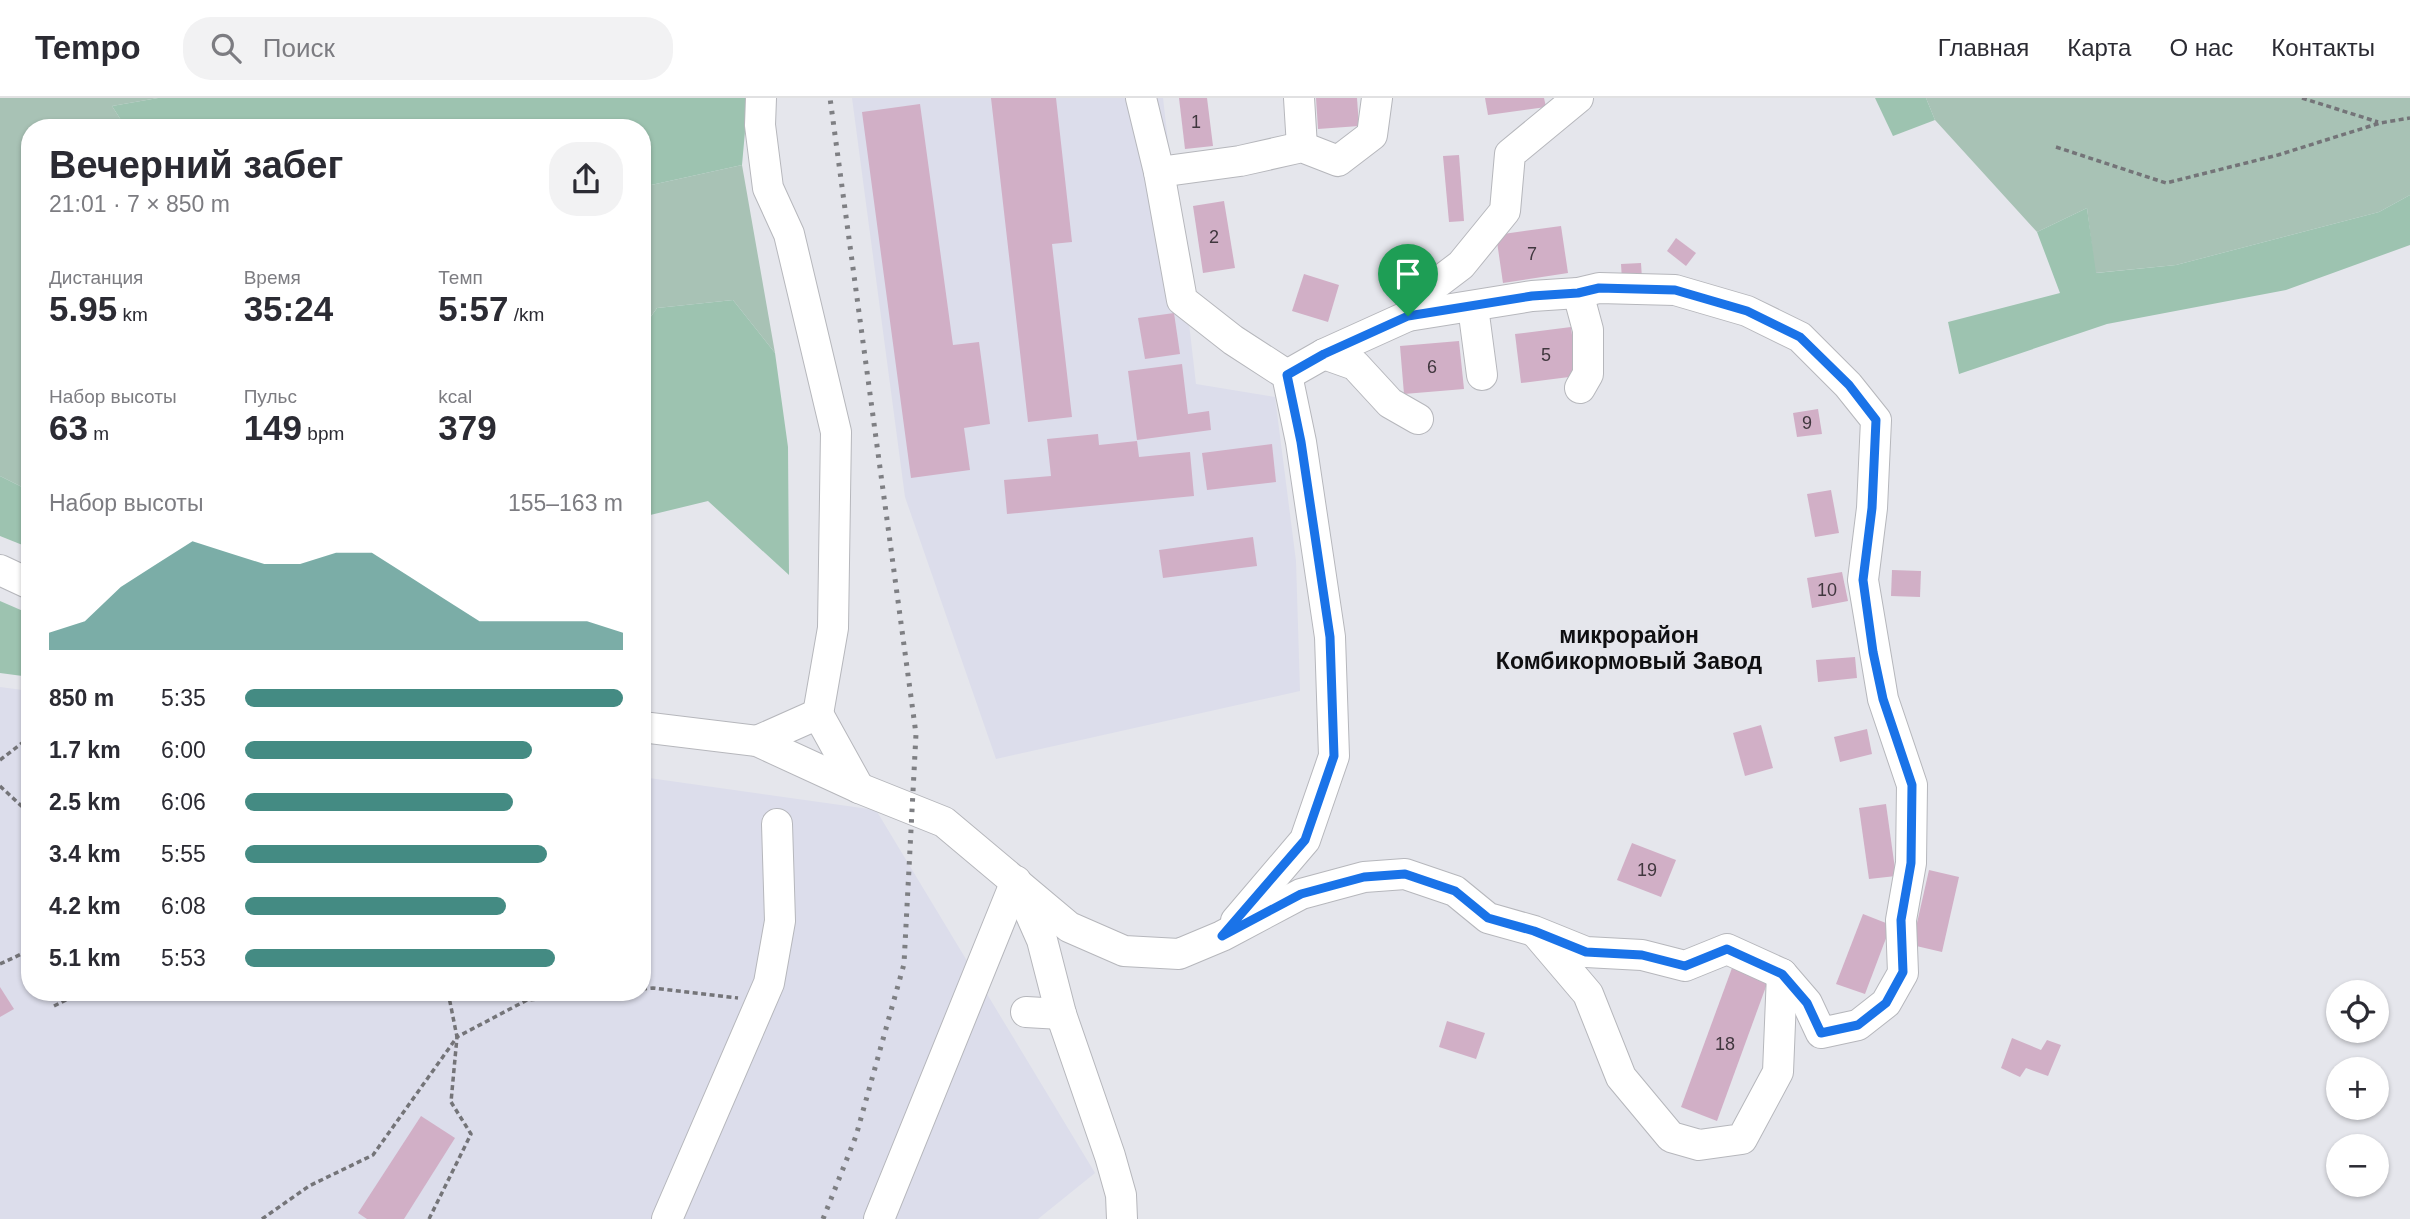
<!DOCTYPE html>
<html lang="ru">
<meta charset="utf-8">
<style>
:root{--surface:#fff;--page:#f2f2f3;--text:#2b2b33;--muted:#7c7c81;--line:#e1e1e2;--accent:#448b83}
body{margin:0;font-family:Arial,sans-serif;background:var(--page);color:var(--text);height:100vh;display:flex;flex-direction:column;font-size:26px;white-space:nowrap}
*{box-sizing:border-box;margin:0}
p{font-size:23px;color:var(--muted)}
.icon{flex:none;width:38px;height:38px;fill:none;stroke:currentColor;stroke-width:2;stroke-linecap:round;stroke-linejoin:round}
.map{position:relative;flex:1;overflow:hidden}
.details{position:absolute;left:21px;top:21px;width:630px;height:882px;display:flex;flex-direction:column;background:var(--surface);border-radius:28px;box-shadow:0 2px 5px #0004}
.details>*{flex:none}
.buttons{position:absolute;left:2326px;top:882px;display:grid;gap:14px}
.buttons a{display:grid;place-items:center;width:63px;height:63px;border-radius:50%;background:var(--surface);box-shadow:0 2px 5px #0004;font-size:35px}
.pin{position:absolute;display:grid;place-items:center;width:60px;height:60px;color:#fff;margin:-72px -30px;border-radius:50% 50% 50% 0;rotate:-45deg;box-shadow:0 0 7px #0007}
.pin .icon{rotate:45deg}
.round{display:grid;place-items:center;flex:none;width:74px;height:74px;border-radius:28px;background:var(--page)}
.summary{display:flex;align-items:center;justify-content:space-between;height:119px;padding:0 28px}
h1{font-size:38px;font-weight:800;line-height:52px}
.figures{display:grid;grid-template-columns:repeat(3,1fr);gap:10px;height:119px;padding:7px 28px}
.figures div{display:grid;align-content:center}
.figures b{font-size:35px;font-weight:800}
.figures small{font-size:19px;font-weight:400}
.figures p{font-size:19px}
.chart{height:196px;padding:14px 28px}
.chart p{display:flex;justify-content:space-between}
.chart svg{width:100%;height:126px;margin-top:7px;fill:var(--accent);opacity:.7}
ul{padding:0 28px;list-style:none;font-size:23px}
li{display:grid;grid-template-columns:112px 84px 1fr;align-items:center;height:52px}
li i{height:18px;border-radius:9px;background:var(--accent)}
header{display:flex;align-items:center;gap:42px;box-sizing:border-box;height:98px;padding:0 35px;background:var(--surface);border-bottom:2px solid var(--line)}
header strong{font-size:33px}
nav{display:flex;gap:38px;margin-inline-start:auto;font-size:24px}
.search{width:490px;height:63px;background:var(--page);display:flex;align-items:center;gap:18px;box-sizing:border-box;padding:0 24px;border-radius:28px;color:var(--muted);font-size:26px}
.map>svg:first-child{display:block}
</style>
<header>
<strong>Tempo</strong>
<div class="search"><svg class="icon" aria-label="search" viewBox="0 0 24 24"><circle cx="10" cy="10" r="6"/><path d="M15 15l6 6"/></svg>Поиск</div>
<nav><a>Главная</a><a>Карта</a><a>О нас</a><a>Контакты</a></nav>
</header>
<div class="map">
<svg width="2410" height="1121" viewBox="0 0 2410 1121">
<rect width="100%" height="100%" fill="#e5e6ec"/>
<g fill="#dcddeb">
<polygon points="852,0 1163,0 1196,286 1275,299 1296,463 1300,593 996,661 905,399"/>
<polygon points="0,589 30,593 30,894 642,894 642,679 876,712 1095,1075 1038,1121 0,1121"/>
</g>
<g fill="#a8c2b5">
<polygon points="0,0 158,0 112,8 126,30 30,30 30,393 0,378"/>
<polygon points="1926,0 2410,0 2410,97 2379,114 2176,167 2095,175 2087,110 2037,134 1935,22"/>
<polygon points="742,67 775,255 733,202 657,210 642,231 642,89"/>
</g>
<g fill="#9dc3b0">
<polygon points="158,0 748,0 742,67 642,89 642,30 126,30 112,8"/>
<polygon points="1875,0 1926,0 1935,22 1893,38"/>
<polygon points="2410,97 2410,147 2286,192 2107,226 1959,276 1948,224 2060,195 2037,134 2087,110 2096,175 2176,167 2379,114"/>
<polygon points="733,202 775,255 788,349 789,477 708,403 642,419 642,231 657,210"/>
<polygon points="0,378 30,393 30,450 0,438"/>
<polygon points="0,503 30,516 30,579 0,575"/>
</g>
<g fill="#d1afc6">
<polygon points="991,0 1056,0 1072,144 1052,146 1072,319 1028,324"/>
<polygon points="1179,0 1207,0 1213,48 1185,51"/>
<polygon points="1316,0 1357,0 1359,28 1318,31"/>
<polygon points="1485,0 1544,0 1546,9 1488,17"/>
<polygon points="920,6 953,247 979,244 990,326 964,330 970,372 911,380 862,14"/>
<polygon points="1459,57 1464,123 1449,124 1443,58"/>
<polygon points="1224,103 1235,170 1203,175 1193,108"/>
<polygon points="1561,128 1568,175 1503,185 1496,137"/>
<polygon points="1676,140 1696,155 1686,168 1667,153"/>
<polygon points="1641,165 1642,181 1622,182 1621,166"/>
<polygon points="1304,176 1339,187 1328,224 1292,213"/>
<polygon points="1174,215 1180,256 1145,261 1138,220"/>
<polygon points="1571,229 1577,278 1521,285 1515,236"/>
<polygon points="1459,243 1464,291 1404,296 1400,248"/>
<polygon points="1182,266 1188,316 1209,313 1211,332 1137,342 1128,273"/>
<polygon points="1818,311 1822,336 1797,339 1793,315"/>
<polygon points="1098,336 1099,347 1137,343 1139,359 1190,354 1194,398 1007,416 1004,382 1051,378 1047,341"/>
<polygon points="1272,346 1276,384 1207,392 1202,355"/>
<polygon points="1831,392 1839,435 1815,439 1807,396"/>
<polygon points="1253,439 1257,468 1163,480 1159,452"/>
<polygon points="1892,472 1921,473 1920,499 1891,498"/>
<polygon points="1842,474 1848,503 1812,510 1807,480"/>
<polygon points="1855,559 1857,580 1818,584 1816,562"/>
<polygon points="1761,627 1773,670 1745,678 1733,635"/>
<polygon points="1867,631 1872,656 1840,664 1834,639"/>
<polygon points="1886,706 1896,778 1869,781 1859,710"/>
<polygon points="1632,745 1676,762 1661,799 1617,782"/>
<polygon points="1929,772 1959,779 1942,854 1912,847"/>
<polygon points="1863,816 1891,827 1865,896 1836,886"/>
<polygon points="1732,870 1768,883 1717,1023 1681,1009"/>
<polygon points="0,889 14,911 0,919"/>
<polygon points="1447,923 1485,935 1476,961 1439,949"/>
<polygon points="2012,940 2041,952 2047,942 2061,947 2048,978 2026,970 2020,979 2001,970"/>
<polygon points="421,1018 455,1040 404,1121 367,1121 358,1115"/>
</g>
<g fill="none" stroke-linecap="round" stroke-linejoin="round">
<defs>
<g id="minor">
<polyline points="761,0 760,27 768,90 789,136 836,334 833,530 818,616"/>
<polyline points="1141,0 1159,74 1182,202 1233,242 1287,277 1301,344 1330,539 1334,658 1305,742 1236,823"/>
<polyline points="1299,0 1302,49"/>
<polyline points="1159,74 1240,63 1302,49 1338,63 1372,37 1377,0"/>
<polyline points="1578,195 1588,232 1588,276 1580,290"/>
<polyline points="1473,209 1482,277"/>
<polyline points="1408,218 1428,192 1461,167 1505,113 1510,56 1578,0"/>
<polyline points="1324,256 1355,267 1390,305 1418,321"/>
<polyline points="0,472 30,486"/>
<polyline points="642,629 757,643 859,690 944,724 1069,829 1124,853 1179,856 1222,838 1301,796 1364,779 1405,776 1455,793 1488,820 1534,833 1586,854 1642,857 1685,868 1727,851 1782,876 1807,905 1821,935 1858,927 1886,905 1903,875 1901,822 1911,765 1912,687 1883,601 1863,482 1872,410 1876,322 1848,287 1800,239 1747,213 1675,192 1599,190 1578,195 1532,198 1408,218 1324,256 1287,277"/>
<polyline points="757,643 818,616 859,690"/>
<polyline points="1020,792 1042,842 1061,916 1110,1058 1121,1097 1122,1121"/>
<polyline points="1537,836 1588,896 1621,979 1671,1039 1699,1047 1742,1041 1778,974 1782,876"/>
<polyline points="1026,914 1061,916"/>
<polyline points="667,1121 769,885 780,823 777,726"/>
<polyline points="879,1121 1016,783"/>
</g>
</defs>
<use href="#minor" stroke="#b6b7bc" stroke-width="32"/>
<g stroke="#747478" stroke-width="3.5" stroke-dasharray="5 3.5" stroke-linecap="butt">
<polyline points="2302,0 2378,24"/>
<polyline points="2056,49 2166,85 2278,57 2380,25 2410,20"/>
<polyline points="0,662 30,639"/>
<polyline points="0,688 30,716"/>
<polyline points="0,866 30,852"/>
<polyline points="642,884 644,891"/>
<polyline points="642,891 653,890 738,900"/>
<polyline points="54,908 82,894"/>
<polyline points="262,1121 309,1088 373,1057 457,939 448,894"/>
<polyline points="429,1121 471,1036 451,1004 457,939 527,902 610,894"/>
</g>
<use href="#minor" stroke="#fff" stroke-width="30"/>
<polyline stroke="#7e7f83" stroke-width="5" stroke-dasharray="3.5 7" stroke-linecap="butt" points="823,1121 856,1038 904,866 916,636 830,0"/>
</g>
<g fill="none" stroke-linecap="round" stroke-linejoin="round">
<defs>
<polygon id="route" points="1599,190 1675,192 1747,213 1800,239 1849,287 1876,322 1872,410 1863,482 1873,554 1883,601 1912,687 1911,765 1901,822 1903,874 1886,905 1858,927 1821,935 1807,905 1782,876 1727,851 1685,868 1642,857 1586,854 1534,833 1488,820 1455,793 1405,776 1364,779 1301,796 1222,838 1305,742 1334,658 1330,539 1301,344 1287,277 1324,256 1408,218 1532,198 1578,195"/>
</defs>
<use href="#route" stroke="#fff" stroke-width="14"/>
<use href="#route" stroke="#1a73e8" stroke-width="9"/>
</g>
<g text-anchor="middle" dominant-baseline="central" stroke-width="6" stroke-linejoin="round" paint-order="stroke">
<g font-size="18" fill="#40373e">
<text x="1196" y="24">1</text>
<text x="1214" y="139">2</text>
<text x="1532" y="156">7</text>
<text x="1546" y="257">5</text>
<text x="1432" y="269">6</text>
<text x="1807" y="325">9</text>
<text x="1827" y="492">10</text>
<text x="1647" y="772">19</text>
<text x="1725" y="946">18</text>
</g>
<g font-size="23" font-weight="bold" fill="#0f0f11" stroke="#e5e6ec">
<text x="1629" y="537">микрорайон<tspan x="1629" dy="26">Комбикормовый Завод</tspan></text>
</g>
</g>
</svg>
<div class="buttons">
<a><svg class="icon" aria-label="locate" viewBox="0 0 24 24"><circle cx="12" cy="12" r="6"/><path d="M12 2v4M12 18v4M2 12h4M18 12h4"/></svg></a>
<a>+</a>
<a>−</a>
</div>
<div class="pin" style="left:1408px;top:218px;background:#1e9e55"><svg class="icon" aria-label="arrive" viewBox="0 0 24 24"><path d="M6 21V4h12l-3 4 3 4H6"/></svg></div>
<section class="details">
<div class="summary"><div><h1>Вечерний забег</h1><p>21:01 · 7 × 850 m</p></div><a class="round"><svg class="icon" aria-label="share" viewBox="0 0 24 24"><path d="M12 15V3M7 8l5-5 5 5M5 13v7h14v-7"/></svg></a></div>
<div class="figures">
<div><p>Дистанция</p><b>5.95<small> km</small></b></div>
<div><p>Время</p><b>35:24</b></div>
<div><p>Темп</p><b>5:57<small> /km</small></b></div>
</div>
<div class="figures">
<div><p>Набор высоты</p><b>63<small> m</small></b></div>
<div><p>Пульс</p><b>149<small> bpm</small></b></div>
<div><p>kcal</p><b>379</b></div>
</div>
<div class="chart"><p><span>Набор высоты</span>155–163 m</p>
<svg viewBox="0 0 160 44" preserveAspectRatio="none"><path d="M0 44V38L10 34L20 22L30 14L40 6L50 10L60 14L70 14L80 10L90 10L100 18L110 26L120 34L130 34L140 34L150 34L160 38V44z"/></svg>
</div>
<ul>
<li><b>850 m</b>5:35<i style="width:100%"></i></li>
<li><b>1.7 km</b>6:00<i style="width:76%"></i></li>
<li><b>2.5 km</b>6:06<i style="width:71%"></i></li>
<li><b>3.4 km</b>5:55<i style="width:80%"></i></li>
<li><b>4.2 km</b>6:08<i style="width:69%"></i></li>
<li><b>5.1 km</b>5:53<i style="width:82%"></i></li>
</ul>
</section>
</div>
